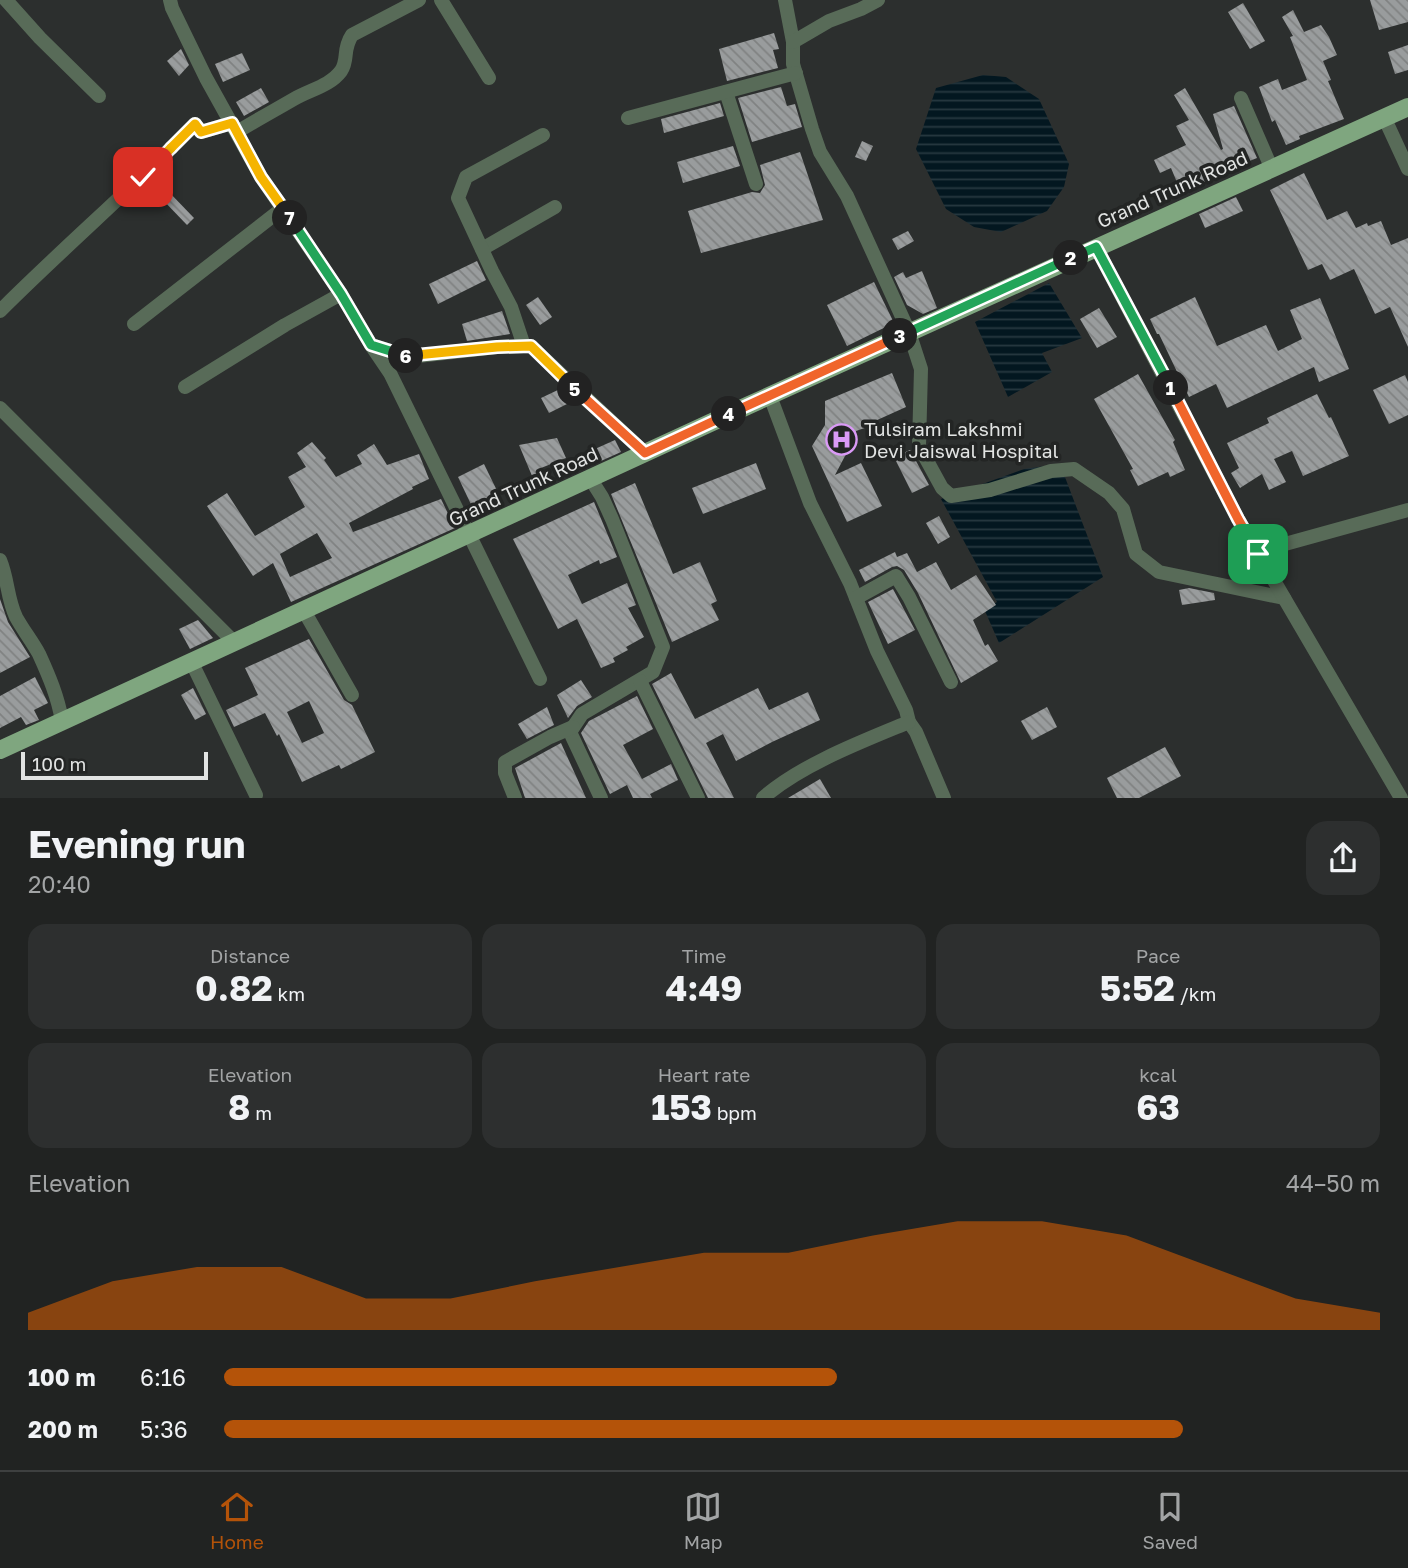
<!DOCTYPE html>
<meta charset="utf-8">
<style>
:root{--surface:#212322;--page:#2d2f2f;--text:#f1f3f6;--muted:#a2a4a5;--line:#3e4040;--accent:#b45309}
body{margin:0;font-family:"Golos Text",sans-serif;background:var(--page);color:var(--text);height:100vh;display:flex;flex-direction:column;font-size:26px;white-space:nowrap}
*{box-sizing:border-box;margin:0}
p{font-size:23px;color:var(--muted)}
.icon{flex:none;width:38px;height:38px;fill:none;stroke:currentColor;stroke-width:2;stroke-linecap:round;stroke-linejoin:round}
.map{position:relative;height:798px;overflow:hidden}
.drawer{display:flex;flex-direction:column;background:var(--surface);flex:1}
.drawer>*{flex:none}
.scale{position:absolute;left:21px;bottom:18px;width:187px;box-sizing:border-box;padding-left:7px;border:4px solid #e2e4e3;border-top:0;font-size:19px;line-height:24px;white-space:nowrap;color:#e2e4e3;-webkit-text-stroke:5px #232524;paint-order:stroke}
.pin{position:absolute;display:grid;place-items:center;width:60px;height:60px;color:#fff;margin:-30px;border-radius:14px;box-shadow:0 4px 10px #0006}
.km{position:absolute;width:35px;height:35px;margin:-18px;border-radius:50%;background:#222;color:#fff;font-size:19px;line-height:35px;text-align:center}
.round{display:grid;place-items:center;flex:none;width:74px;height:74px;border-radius:21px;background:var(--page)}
.overview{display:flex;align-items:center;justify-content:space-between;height:119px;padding:0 28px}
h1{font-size:38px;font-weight:700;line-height:52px}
.metrics{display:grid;grid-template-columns:repeat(3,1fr);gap:10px;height:119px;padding:7px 28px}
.metrics div{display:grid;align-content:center;border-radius:18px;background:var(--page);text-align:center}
.metrics b{font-size:35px;font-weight:700}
.metrics small{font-size:19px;font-weight:400}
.metrics p{font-size:19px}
.chart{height:196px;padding:14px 28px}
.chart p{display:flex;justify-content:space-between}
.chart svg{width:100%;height:126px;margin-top:7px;fill:var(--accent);opacity:.7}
ul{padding:0 28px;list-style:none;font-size:23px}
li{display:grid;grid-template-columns:112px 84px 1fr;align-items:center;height:52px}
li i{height:18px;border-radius:9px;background:var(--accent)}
.tabs{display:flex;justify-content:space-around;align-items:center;height:98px;border-top:2px solid var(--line);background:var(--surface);font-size:19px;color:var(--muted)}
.tabs a{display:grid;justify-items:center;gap:4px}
.tabs .on{color:var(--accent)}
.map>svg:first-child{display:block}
</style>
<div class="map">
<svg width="1408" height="798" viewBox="0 0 1408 798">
<defs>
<pattern id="water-rules" width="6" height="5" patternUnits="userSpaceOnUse" patternTransform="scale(1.75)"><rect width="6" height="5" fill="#031720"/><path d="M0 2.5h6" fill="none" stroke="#273940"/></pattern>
<pattern id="building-back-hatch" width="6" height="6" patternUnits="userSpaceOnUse" patternTransform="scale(1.75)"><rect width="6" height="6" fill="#999c9d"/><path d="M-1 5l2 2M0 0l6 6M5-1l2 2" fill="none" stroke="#808282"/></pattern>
</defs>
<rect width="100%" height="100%" fill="#2c2f2e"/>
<g fill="url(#water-rules)">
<polygon points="983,75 1006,77 1039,99 1069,164 1064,187 1047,211 1001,232 974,227 946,209 916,149 936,88"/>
<polygon points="1049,283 1082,338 1042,353 1052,372 1008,397 975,322"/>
<polygon points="1060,464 1103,577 999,643 985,611 997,602 941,499 1024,469"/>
</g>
<g fill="url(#building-back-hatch)" fill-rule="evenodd">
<polygon points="1370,0 1408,0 1408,22 1379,30"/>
<polygon points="1243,3 1265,41 1250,49 1228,12"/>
<polygon points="1293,10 1304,32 1321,25 1329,37 1337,55 1323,61 1331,80 1328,81 1344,119 1299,136 1300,139 1286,145 1275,120 1272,122 1259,87 1278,79 1282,90 1307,80 1290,37 1293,36 1282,17"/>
<polygon points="774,33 779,49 773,50 778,68 727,81 719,49"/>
<polygon points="1408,45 1408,70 1395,74 1388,52"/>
<polygon points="181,49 189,65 179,76 167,61"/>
<polygon points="242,53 250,70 223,82 215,64"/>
<polygon points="781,87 787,106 795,104 802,127 752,142 738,98"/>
<polygon points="261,88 269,102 244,116 236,102"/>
<polygon points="1185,88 1221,150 1223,149 1213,114 1234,106 1257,158 1212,176 1213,179 1181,192 1171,168 1160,173 1154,160 1186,145 1176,126 1189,120 1174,95"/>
<polygon points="720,103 724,116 664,133 661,119"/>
<polygon points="862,141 873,146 866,161 855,157"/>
<polygon points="733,146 740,166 683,183 677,162"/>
<polygon points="800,152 823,220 701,253 688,211 752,192 760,193 765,185 760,165"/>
<polygon points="1304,173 1327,220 1347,211 1356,228 1367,223 1368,226 1381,221 1391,245 1408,238 1408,347 1390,307 1375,314 1354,269 1330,280 1322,264 1308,270 1270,190"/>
<polygon points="168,191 194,218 187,225 161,198"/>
<polygon points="1236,197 1243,211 1205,228 1199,214"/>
<polygon points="908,231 914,241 898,250 892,239"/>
<polygon points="477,261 486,280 438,304 429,284"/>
<polygon points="922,271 937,308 923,314 907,305 894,277 903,272 906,278"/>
<polygon points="874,282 894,323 847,346 827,305"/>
<polygon points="538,297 552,317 540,325 526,305"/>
<polygon points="1195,297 1217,346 1266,325 1278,351 1302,339 1290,310 1320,298 1349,369 1319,382 1314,367 1227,408 1216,384 1189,397 1159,334 1157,334 1150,319"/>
<polygon points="1099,308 1117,337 1097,348 1080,319"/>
<polygon points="502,311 510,334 467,341 462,324"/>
<polygon points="892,373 906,407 875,421 876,424 856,431 854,439 835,475 861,463 882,506 847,522 812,446 825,425 825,401"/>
<polygon points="1138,374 1175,440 1173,442 1185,470 1170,477 1168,472 1138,486 1130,470 1133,469 1094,399"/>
<polygon points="1405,375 1408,382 1408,415 1389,424 1373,390"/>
<polygon points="560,389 567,404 549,413 541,398"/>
<polygon points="1317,394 1329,418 1331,417 1349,456 1303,476 1292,451 1274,459 1286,482 1269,490 1262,474 1240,488 1231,473 1239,468 1227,443 1269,423 1267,418"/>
<polygon points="557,438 566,458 541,468 548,485 538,490 519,445"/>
<polygon points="615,440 621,452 592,465 586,453"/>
<path d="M312,442l14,16 -2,2 12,17 26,-13 -5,-9 17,-11 13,21 32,-11 10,25 -17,8 1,2 -64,34 4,9 88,-33 14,29 -164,74 -18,-39 -20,13 -46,-70 20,-13 28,43 50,-29 -17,-30 18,-10 -9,-14zM317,533l15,25 -42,19 -10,-23z"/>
<polygon points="910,450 929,485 912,493 894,457"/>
<polygon points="756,463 766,489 703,514 692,488"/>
<polygon points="484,464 504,505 477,517 458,477"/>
<polygon points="635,483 673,574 700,562 717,601 711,604 719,620 672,642 611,494"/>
<polygon points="594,502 617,557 600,564 599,560 568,575 582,604 627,583 636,605 628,608 644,637 626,647 628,650 613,658 615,662 601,668 577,619 558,629 513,539"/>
<polygon points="939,516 950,537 938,544 926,523"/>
<polygon points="895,552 897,557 907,553 917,572 936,562 951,590 976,575 996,605 973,620 985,646 988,644 998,661 961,683 918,593 904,570 897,566 892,567 865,582 859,570"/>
<polygon points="1189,588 1214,593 1215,600 1182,605 1179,590"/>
<polygon points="893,589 915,630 888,644 868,602"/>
<polygon points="0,599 8,622 30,657 0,673"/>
<polygon points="198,620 213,638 190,649 179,629"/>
<path d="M309,639l35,61 8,5 23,47 -34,17 -2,-4 -37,17 -23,-48 -2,2 -12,-23 -31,14 -8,-17 32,-15 -13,-27zM309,701l15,32 -22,10 -15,-31z"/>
<polygon points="671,673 695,719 758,688 769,710 808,692 820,720 772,742 736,761 723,734 706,743 734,798 708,798 652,684"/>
<polygon points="35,677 48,703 34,710 39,720 26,725 21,717 0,728 0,696"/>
<polygon points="581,680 592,697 577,706 568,718 557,695"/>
<polygon points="193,688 206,714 195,720 181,695"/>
<polygon points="637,696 653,729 623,745 642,779 671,764 678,780 650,794 652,798 633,798 627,785 610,794 581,733 589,721"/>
<polygon points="547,707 554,725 527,739 518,724"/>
<polygon points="1047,707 1057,727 1032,740 1021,721"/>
<polygon points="561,743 586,798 525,798 515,768"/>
<polygon points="1165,747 1181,776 1139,798 1117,798 1107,778"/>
<polygon points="820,779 831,798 788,798"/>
</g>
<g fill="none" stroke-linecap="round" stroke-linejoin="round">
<g stroke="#586b58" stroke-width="14">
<polyline points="6,0 40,38 99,96"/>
<polyline points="170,0 172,8 206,78 261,177 341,294 371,345 409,357 497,347 531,346 645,453"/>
<polyline points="441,0 489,78"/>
<polyline points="785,0 793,42 793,64 812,129 820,152 847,196 909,332 921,369 919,446 942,488 951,496 990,490 1051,471 1074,469 1109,493 1123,509 1136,554 1159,572 1284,598"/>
<polyline points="793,42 829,21 861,9 878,0"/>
<polyline points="726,92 756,184"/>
<polyline points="1241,98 1271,167"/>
<polyline points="1384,117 1408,169"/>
<polyline points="628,118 796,73"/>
<path d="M237,132c18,-11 38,-22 57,-33 15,-9 36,-13 47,-28 8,-12 1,-21 11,-36l67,-35"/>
<polyline points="1096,247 1238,519 1401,798"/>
<polyline points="482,249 555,207"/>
<path d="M0,311c64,-64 132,-122 195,-187l6,8 31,-9"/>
<polyline points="134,324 283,208"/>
<polyline points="371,345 390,373 540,679"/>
<polyline points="524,346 511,307 492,271 458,198 466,177 543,135"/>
<polyline points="185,387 285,325 341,294"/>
<polyline points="770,396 810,503 850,583 877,651 906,710 909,722 916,732 944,798"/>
<polyline points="0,408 233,641"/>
<polyline points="590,478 602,497 612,519 663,647 653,672 582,714 570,732 601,798"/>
<polyline points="1258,554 1285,544 1408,510"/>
<path d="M0,560c8,19 7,38 16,57 7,13 16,24 23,37 10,22 19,43 23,67"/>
<polyline points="856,598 896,576 909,597 951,682"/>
<polyline points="303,609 352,695"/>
<polyline points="191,661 256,795"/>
<polyline points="640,681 698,798"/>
<polyline points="515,798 505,773 505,762 550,737 573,727"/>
<path d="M763,798c37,-33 100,-57 146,-76"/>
</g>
<polyline stroke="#7fa67f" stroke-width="18" points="0,750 747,406 1408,107"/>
</g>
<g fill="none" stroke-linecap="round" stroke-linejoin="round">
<defs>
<polyline id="split-1" points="1171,388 1238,519 1258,554"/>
<polyline id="split-2" points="1071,258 1096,247 1171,388"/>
<polyline id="split-3" points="900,336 1071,258"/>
<polyline id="split-4" points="729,414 900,336"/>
<polyline id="split-5" points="575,389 645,453 729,414"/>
<polyline id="split-6" points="406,356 497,347 531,346 575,389"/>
<polyline id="split-7" points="290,218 341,294 371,345 406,356"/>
<polyline id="split-8" points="171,148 195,124 201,132 232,123 261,177 290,218"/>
<polyline id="split-9" points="143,177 171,148"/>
</defs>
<use href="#split-1" stroke="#fff" stroke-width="14"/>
<use href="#split-2" stroke="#fff" stroke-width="14"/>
<use href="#split-3" stroke="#fff" stroke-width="14"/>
<use href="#split-4" stroke="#fff" stroke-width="14"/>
<use href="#split-5" stroke="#fff" stroke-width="14"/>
<use href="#split-6" stroke="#fff" stroke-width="14"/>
<use href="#split-7" stroke="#fff" stroke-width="14"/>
<use href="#split-8" stroke="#fff" stroke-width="14"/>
<use href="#split-9" stroke="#fff" stroke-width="14"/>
<use href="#split-1" stroke="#f0652b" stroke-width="9"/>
<use href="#split-2" stroke="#22a559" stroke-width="9"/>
<use href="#split-3" stroke="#22a559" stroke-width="9"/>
<use href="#split-4" stroke="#f0652b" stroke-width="9"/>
<use href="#split-5" stroke="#f0652b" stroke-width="9"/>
<use href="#split-6" stroke="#f5b400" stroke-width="9"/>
<use href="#split-7" stroke="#22a559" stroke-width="9"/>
<use href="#split-8" stroke="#f5b400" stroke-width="9"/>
<use href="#split-9" stroke="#f5b400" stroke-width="9"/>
</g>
<defs>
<symbol id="hospital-ring" viewBox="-11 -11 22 22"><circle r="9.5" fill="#232524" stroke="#da9af6" stroke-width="1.5"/><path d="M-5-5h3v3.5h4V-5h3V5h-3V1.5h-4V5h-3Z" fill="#da9af6"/></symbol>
</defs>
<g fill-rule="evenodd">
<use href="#hospital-ring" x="824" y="422" width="35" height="35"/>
</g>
<g text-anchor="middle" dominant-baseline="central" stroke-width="7" stroke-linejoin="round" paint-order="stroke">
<g font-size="19" fill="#e2e4e3" stroke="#232524">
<text transform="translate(1172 189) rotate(-24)">Grand Trunk Road</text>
<text transform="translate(523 486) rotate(-25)">Grand Trunk Road</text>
</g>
<g font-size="19" fill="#e2e4e3" stroke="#232524" text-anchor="start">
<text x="864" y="428">Tulsiram Lakshmi<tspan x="864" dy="22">Devi Jaiswal Hospital</tspan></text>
</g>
</g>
</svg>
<div class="scale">100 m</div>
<div class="pin" style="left:1258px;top:554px;background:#1e9e55"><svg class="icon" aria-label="arrive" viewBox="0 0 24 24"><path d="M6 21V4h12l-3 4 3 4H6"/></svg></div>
<div class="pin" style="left:143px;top:177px;background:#d93025"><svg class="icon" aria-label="check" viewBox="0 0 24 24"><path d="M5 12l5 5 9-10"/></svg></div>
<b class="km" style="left:1171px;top:388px">1</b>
<b class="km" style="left:1071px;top:258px">2</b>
<b class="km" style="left:900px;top:336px">3</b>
<b class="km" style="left:729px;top:414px">4</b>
<b class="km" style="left:575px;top:389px">5</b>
<b class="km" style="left:406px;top:356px">6</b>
<b class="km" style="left:290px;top:218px">7</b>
</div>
<section class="drawer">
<div class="overview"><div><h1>Evening run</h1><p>20:40</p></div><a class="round"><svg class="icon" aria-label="share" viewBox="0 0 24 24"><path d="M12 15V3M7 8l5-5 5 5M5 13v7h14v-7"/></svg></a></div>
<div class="metrics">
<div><p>Distance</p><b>0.82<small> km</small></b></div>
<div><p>Time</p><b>4:49</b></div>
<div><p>Pace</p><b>5:52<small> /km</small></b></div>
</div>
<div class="metrics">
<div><p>Elevation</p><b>8<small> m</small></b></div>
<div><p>Heart rate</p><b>153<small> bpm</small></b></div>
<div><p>kcal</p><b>63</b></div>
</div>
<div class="chart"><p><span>Elevation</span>44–50 m</p>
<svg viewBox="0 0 160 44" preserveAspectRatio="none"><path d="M0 44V38L10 27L20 22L30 22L40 33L50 33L60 27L70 22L80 17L90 17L100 11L110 6L120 6L130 11L140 22L150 33L160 38V44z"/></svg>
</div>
<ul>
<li><b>100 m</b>6:16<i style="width:53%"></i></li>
<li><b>200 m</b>5:36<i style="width:83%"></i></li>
</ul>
</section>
<nav class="tabs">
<a class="on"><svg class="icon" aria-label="home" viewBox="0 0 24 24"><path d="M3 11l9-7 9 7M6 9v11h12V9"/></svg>Home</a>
<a><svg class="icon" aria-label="map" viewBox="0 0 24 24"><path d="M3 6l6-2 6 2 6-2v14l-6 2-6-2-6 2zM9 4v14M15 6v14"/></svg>Map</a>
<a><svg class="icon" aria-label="saved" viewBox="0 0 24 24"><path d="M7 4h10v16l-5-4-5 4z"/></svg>Saved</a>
</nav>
